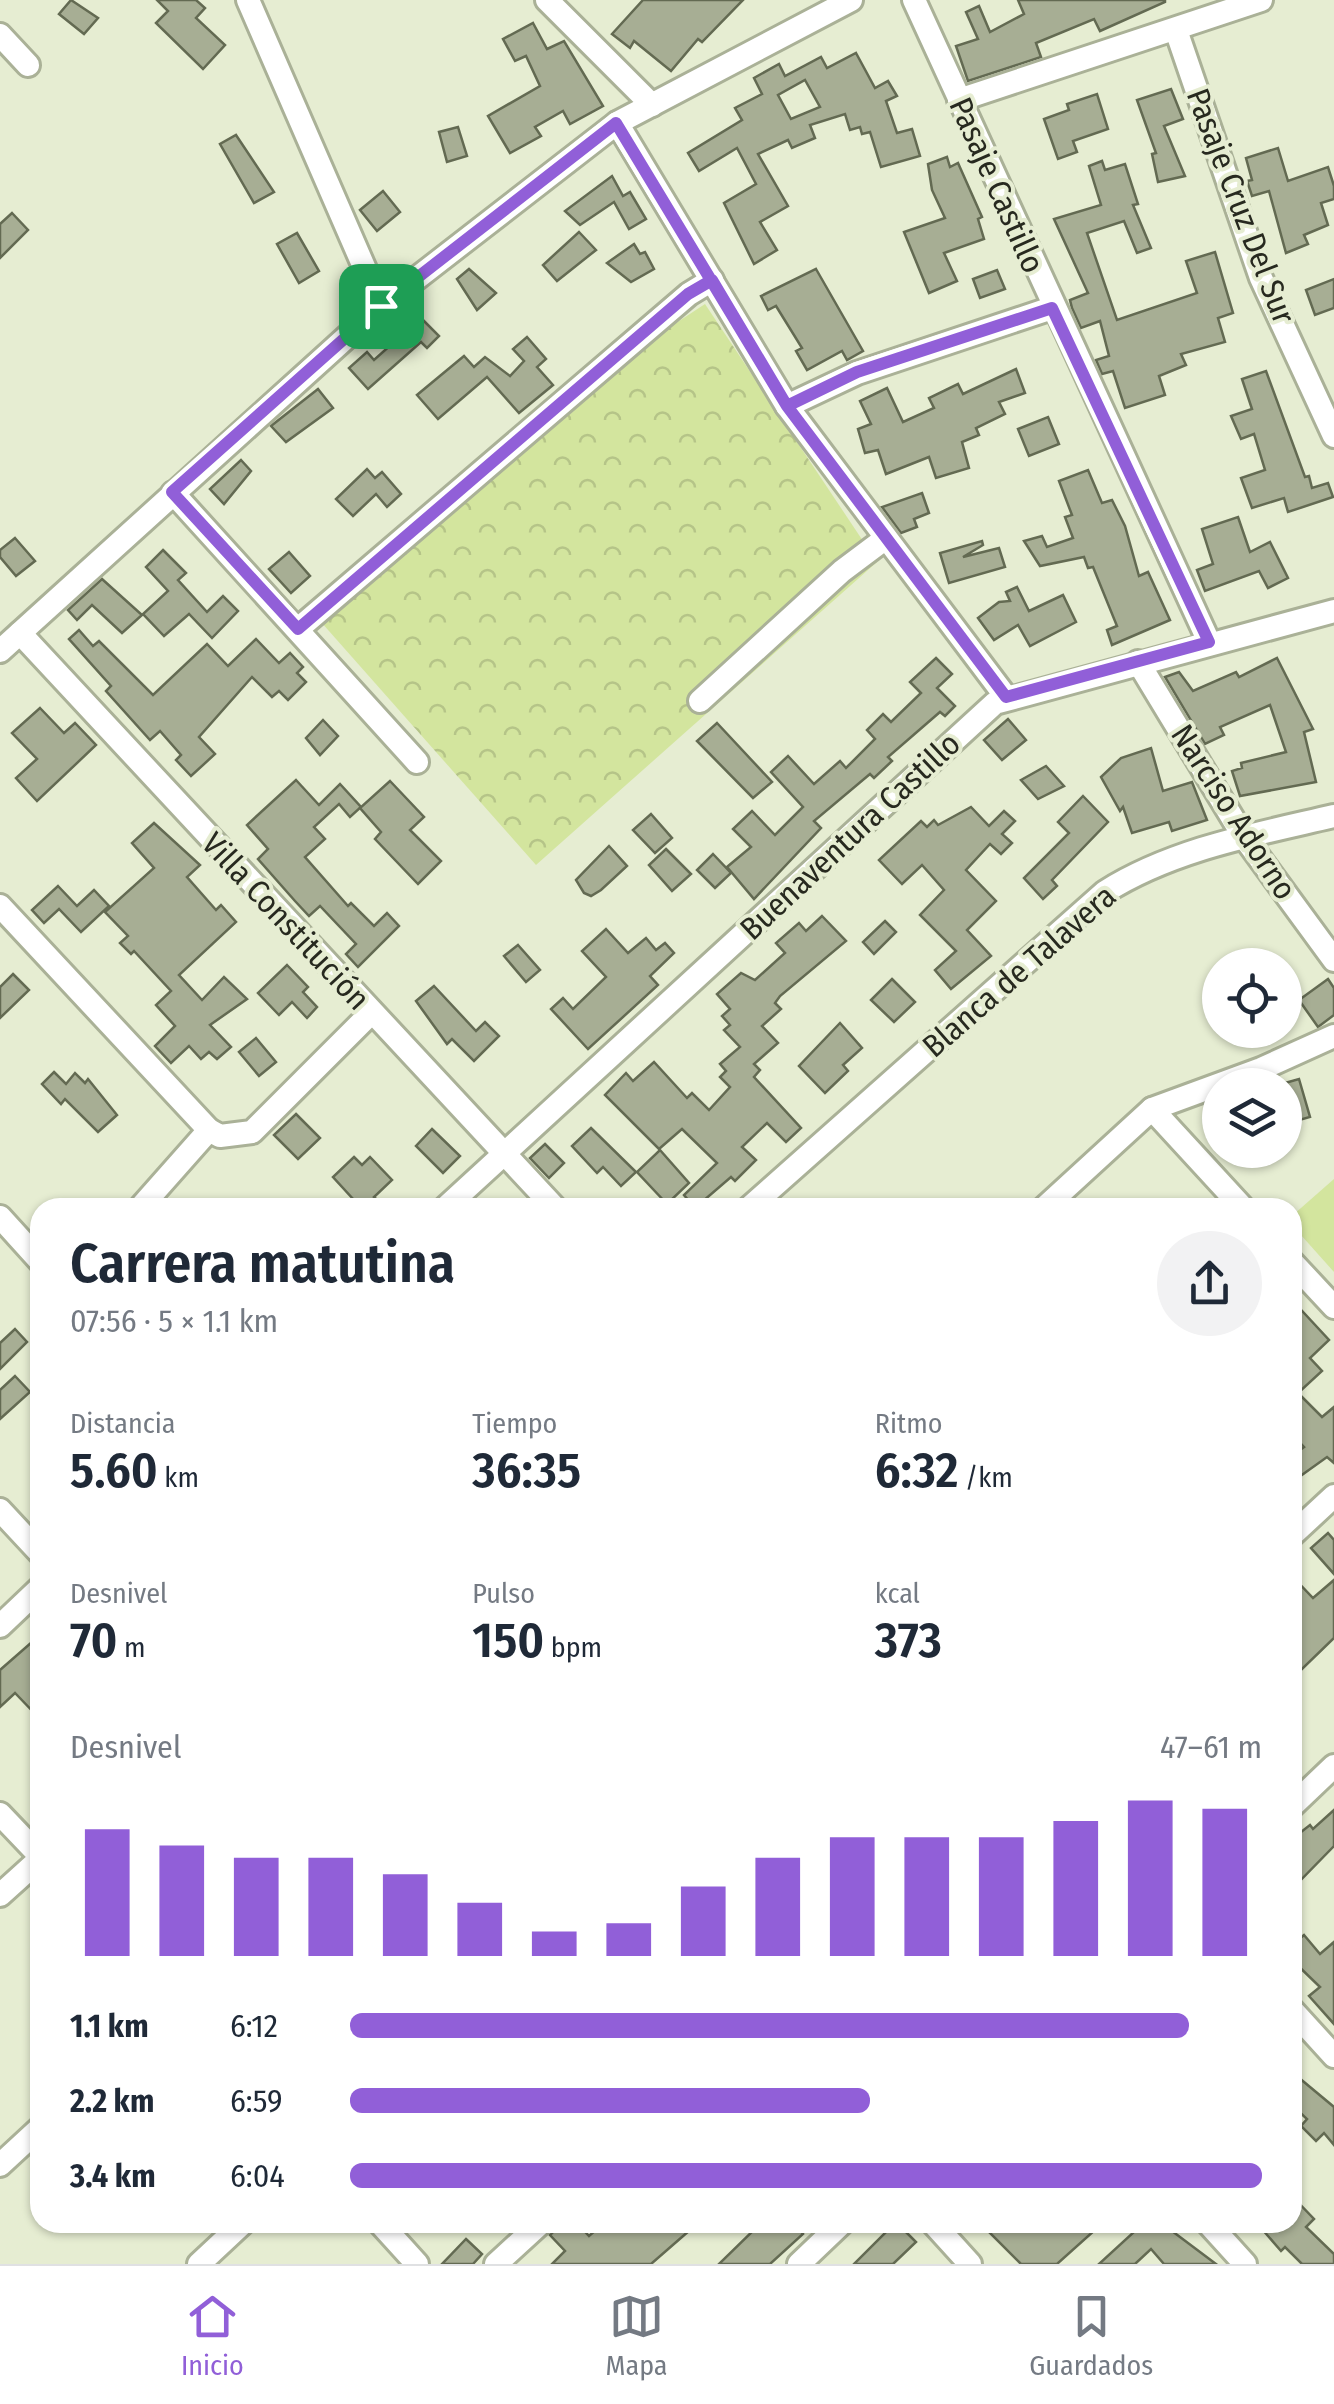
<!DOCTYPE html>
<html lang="es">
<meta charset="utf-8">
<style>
:root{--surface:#fff;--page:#f2f2f3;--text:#1f2937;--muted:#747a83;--line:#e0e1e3;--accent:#915fd8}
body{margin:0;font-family:"Fira Sans Condensed",sans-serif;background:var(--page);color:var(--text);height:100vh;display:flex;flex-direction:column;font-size:38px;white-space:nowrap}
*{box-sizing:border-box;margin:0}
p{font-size:32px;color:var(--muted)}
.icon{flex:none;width:55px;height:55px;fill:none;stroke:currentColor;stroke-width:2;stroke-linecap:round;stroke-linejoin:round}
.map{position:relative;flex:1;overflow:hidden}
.side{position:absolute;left:30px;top:1198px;width:1272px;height:1035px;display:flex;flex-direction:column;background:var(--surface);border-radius:30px;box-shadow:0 2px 8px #0004}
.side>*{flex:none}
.buttons{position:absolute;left:1202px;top:948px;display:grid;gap:20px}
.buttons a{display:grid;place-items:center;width:100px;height:100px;border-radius:50%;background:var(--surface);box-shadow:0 2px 8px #0004;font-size:50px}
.pin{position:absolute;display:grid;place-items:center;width:85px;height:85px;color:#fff;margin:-42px;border-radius:20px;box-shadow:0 5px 15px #0006}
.round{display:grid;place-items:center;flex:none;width:105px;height:105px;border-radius:52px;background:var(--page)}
.head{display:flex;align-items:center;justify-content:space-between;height:170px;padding:0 40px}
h1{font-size:55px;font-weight:600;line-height:75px}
.figures{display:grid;grid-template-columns:repeat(3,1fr);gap:15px;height:170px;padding:10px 40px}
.figures div{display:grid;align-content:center}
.figures b{font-size:50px;font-weight:600}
.figures small{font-size:28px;font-weight:400}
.figures p{font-size:28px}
.chart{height:280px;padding:20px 40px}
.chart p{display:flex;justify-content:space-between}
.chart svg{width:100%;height:180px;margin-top:10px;stroke:var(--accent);stroke-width:6}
ul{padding:0 40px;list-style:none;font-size:32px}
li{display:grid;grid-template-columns:160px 120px 1fr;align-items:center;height:75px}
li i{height:25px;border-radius:12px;background:var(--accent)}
.menu{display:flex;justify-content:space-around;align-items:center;height:140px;border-top:2px solid var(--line);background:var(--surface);font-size:28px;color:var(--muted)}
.menu a{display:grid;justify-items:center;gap:5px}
.menu .selected{color:var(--accent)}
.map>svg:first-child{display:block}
</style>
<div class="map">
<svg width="1334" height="2264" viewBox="0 0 1334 2264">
<defs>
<pattern id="park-crowns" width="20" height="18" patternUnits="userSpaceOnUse" patternTransform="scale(2.5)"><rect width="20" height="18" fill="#d3e59e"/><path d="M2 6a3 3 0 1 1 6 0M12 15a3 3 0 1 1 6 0" fill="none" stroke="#b5c488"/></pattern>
</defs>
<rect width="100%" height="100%" fill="#e6edd2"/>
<polygon fill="url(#park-crowns)" points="705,304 877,562 536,865 321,622 635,350"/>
<polygon fill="#d3e59e" points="1334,1179 1334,1272 1292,1225 1293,1215"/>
<g fill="#a7ae94" stroke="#636a52" stroke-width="2.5" fill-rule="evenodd">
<polygon points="71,0 98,18 84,34 59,14"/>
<polygon points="157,0 196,0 205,8 196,18 225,45 203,69 156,23 168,11"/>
<polygon points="643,0 743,0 702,42 698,39 671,71 634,41 630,48 612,34"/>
<polygon points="1018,0 1165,0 1165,2 1100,31 1094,19 1036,43 1041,57 968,81 956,46 978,39 966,12 979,6 990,32 1024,14"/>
<polygon points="533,23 547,49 564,41 603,106 570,124 563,111 535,127 541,136 510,153 488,116 540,86 526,56 515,61 503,39"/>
<path d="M856,53l19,35 13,-7 9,15 -11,5 11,32 15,-4 8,27 -39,11 -11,-35 -8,2 -2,-7 -10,3 -5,-16 -35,11 5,13 -23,10 -4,-8 -30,14 30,52 -28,16 17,28 -23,14 -30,-61 32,-19 -19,-36 -38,23 -11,-18 54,-33 -7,-12 27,-14 -8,-16 25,-14 6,12 36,-19 6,11zM805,80l15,27 -29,12 -13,-24z"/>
<polygon points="1171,89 1183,119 1164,126 1185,176 1158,182 1152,154 1156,153 1137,100"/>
<polygon points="1097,94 1108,129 1073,141 1077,152 1058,159 1044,119 1069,110 1067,104"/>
<polygon points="458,127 467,156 447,162 439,132"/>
<polygon points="236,135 274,192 254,203 220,144"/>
<polygon points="1278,148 1288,181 1328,167 1334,186 1334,199 1321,203 1328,225 1304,235 1308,244 1286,253 1269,191 1252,196 1247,181 1252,180 1246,158"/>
<polygon points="947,157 950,167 958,163 982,217 978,219 984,239 944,253 957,281 929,293 904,232 945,218 932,190 928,164"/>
<polygon points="1102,161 1105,170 1125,164 1138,204 1133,205 1151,248 1137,253 1124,221 1087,233 1117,320 1197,293 1186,261 1215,252 1233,313 1218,318 1225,342 1181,354 1186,365 1159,376 1165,395 1125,408 1113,371 1102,374 1096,360 1109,356 1100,321 1081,328 1072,308 1070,300 1088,293 1054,219 1101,205 1089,166"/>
<polygon points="612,176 623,196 630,192 646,219 629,229 614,202 580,225 565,211"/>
<polygon points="383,191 400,212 377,231 360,210"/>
<polygon points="12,213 28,230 0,258 0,224"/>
<polygon points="579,232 596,250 557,281 543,265"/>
<polygon points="297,233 319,271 299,283 277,244"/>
<polygon points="634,244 640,254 645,252 654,269 631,282 607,263"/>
<polygon points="469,269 496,293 477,310 457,279"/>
<polygon points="816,269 863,351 847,360 842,351 807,370 796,351 802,348 776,306 768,310 761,296"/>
<polygon points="997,270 1005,289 980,298 973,279"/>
<polygon points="1334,279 1334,308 1315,315 1306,290"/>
<polygon points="421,318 439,336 427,348 421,342 368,389 349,368 367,352 374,360"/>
<polygon points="527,337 546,359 537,367 553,385 519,413 487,377 438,419 417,395 464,356 474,367 485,357 510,376 524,361 513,349"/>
<polygon points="1016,369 1025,393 999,402 1005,414 976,428 979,435 962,442 969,468 936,478 929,457 886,474 878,450 865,453 858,429 871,424 860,401 887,388 903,422 934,408 929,398 958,384 963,394"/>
<polygon points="1266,371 1305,477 1309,476 1312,488 1328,483 1333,497 1288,512 1284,498 1252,508 1241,478 1265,470 1254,434 1241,439 1231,416 1252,409 1242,379"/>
<polygon points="318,389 333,408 286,442 271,426"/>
<polygon points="1048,417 1059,444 1029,456 1018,429"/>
<polygon points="241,460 251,471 224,504 210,489"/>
<polygon points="367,469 375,478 382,472 401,494 387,507 376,494 353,516 336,499"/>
<polygon points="1088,470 1102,503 1112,500 1125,526 1139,576 1148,572 1170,620 1112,645 1107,630 1117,626 1093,567 1088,568 1084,557 1040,566 1024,541 1042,536 1047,547 1073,538 1065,517 1072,515 1059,481"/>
<polygon points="922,493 929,513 914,519 917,527 901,533 882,507"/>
<polygon points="1238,517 1250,552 1270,542 1288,578 1268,588 1259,571 1205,591 1197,570 1213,564 1202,529"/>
<polygon points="15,538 35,561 16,576 0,557 0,550"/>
<polygon points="982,541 983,545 963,557 999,548 1005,567 949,583 940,553"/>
<polygon points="163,550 186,573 178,580 207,612 223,596 238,611 212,638 189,614 164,636 143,614 168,591 146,567"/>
<polygon points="289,552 310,576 291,593 269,569"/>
<polygon points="102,579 142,615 122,633 92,605 77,620 68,610"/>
<polygon points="1017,587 1029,611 1063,595 1076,622 1030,646 1018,625 994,640 978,618 999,602 1010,601 1006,592"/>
<polygon points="79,630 93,646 99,641 153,695 207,644 228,666 256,639 279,663 290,653 303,667 297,673 306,682 288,700 279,691 272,697 252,677 199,737 215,754 191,776 176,760 181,755 160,731 150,740 106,691 111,686 69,639"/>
<polygon points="936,658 952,674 937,688 955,706 945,716 940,712 888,757 892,761 874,778 870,774 814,821 821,828 754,899 727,867 751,847 733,829 752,811 775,835 803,807 771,772 788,756 814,784 840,761 846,768 875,739 867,730 883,714 891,722 921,693 910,682"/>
<polygon points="1277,658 1313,729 1304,732 1316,782 1240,796 1232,771 1242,768 1241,763 1286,752 1270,705 1220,727 1224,735 1205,744 1165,677 1179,672 1193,691 1236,672 1239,677"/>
<polygon points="40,708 64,733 75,723 96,745 37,801 16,778 37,759 12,733"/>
<polygon points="1008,719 1026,740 1002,760 984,740"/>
<polygon points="323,720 338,736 320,755 306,738"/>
<polygon points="717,723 772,782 753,798 697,741"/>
<polygon points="1151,748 1163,791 1192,782 1207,820 1172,831 1169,822 1132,833 1123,807 1120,811 1101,777 1121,758"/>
<polygon points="1046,766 1064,786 1038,799 1021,780"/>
<polygon points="296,780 319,805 340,784 361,807 350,817 339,804 314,827 325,839 305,857 348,906 351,903 374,926 387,913 399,926 358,967 346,954 356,944 320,906 309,916 295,901 258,859 268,849 247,825"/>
<polygon points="390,781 424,817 410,830 441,861 418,884 375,839 381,832 360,808"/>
<polygon points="1083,796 1108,822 1052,880 1057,886 1043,899 1024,878 1069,833 1058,822"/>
<polygon points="971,807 989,826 1004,811 1015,821 1002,834 1012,843 1001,854 990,844 966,870 996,901 967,930 991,956 951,989 935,970 956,951 920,915 944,890 922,865 902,884 879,860 921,821 927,827 934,820 938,825"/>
<polygon points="651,814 672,838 655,853 633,830"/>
<polygon points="154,823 200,865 187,877 216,910 221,905 236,922 179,975 202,1000 224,977 247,999 210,1025 231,1047 217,1059 209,1052 201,1059 189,1046 171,1063 155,1046 175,1026 156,1005 171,991 134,951 131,954 120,943 128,936 105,912 154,868 132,843"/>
<polygon points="609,846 627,866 601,890 591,896 584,893 576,880"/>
<polygon points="666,849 691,874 672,891 649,865"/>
<polygon points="713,854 731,873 715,888 697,870"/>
<polygon points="58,886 77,906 94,890 109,906 81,932 59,909 44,923 32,910"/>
<polygon points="822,916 846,941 780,996 775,1003 781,1009 762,1026 778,1043 754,1064 760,1070 754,1077 801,1128 786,1142 767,1123 742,1147 756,1160 735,1181 731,1177 695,1208 684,1195 717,1163 682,1129 659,1149 605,1095 626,1073 633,1081 654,1062 687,1098 692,1093 709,1110 730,1087 720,1077 726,1071 720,1064 740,1047 724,1030 730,1025 722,1016 730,1009 717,994 741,973 755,980 785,953 776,943 799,923 806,931"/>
<polygon points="885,921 896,932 874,954 863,942"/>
<polygon points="606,929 628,953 646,938 656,950 665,943 674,953 650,976 658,985 588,1049 551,1009 563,998 573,1009 606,977 582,951"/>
<polygon points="518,945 540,970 526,982 504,956"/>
<polygon points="287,965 308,987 303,992 317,1007 307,1018 292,1002 279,1015 258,993"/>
<polygon points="13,974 29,990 0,1018 0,987"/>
<polygon points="892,979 915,1002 894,1022 871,1000"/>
<polygon points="1328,979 1334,988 1334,1015 1318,1027 1299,1000"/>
<polygon points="434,986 476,1031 485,1022 499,1036 474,1061 452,1039 447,1044 416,1001"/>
<polygon points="840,1023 862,1048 843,1065 848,1071 825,1093 799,1066"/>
<polygon points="256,1038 276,1062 259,1076 239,1052"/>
<polygon points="54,1072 66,1084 75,1073 85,1083 88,1079 117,1115 98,1132 65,1099 61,1104 42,1084"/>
<polygon points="1299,1079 1310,1117 1285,1124 1285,1083"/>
<polygon points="296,1114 320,1138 298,1159 274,1135"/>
<polygon points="591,1128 636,1172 621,1186 603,1167 597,1173 572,1146"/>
<polygon points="432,1129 460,1156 443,1173 416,1146"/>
<polygon points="545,1144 564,1163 549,1178 530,1158"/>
<polygon points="660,1150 689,1183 667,1204 637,1172"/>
<polygon points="354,1157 362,1165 370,1157 392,1180 374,1197 385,1208 344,1208 353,1199 333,1177"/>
<polygon points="1292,1300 1329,1340 1310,1358 1322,1371 1298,1393 1322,1417 1334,1407 1334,1463 1327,1457 1292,1482 1292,1456 1304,1447 1292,1434"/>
<polygon points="15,1329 27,1342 0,1369 0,1343"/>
<polygon points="15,1376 30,1392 0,1419 0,1390"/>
<polygon points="1328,1533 1334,1540 1334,1574 1311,1548"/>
<polygon points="1292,1576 1313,1598 1334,1580 1334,1638 1300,1671 1292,1662"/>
<polygon points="40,1635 40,1719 15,1693 0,1707 0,1670"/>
<polygon points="1334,1810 1334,1846 1292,1889 1292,1839 1310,1825 1313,1829"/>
<polygon points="1304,1935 1320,1954 1334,1942 1334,2024 1309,1996 1320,1987 1292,1960 1292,1945"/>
<polygon points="1292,2072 1334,2107 1334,2145 1324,2133 1316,2141 1301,2126 1307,2119 1292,2105"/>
<polygon points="1292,2196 1314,2219 1306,2227 1334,2254 1334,2264 1302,2264 1285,2247 1281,2251 1256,2222 1292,2222"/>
<polygon points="576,2222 589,2236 605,2222 684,2222 690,2230 651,2264 552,2264 565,2251 550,2235 560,2225 567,2231"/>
<polygon points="762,2222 793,2222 803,2234 770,2264 719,2264"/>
<polygon points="896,2222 916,2242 893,2264 854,2264"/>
<polygon points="979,2222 1087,2222 1095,2230 1057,2264 1021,2264"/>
<polygon points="1125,2222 1160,2222 1216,2264 1164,2264 1151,2249 1135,2264 1099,2264 1134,2232"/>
<polygon points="466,2239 482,2254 473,2264 442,2264"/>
</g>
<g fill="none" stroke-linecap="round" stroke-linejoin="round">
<defs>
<g id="minor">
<polyline points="248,0 381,306"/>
<polyline points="547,0 652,105"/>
<polyline points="914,0 1209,642"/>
<polyline points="1176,30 1261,278 1334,436"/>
<polyline points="0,35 28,65"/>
<polyline points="959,100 1261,0"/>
<polyline points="617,123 787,406 1006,697"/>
<polyline points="787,406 857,373 1052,308"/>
<polyline points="173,493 417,762"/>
<polyline points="298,629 689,294 712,280"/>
<polyline points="20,633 555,1208"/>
<polyline points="0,651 381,306 617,123 851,0"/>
<polyline points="1138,662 1244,837 1334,960"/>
<polyline points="700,701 842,571 886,538"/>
<polyline points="0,906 209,1130"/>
<polyline points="1152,1109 1243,1208"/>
<polyline points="140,1208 209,1130 220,1136 252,1132 371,1013"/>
<polyline points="445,1208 995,703 1334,611"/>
<path d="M749,1208l356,-316c68,-43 152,-58 229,-76"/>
<polyline points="1044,1208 1152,1109 1261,1069 1334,1036"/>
<polyline points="0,1217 40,1261"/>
<polyline points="1292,1262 1334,1307"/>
<polyline points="0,1510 40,1553"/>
<polyline points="1292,1535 1334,1496"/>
<polyline points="0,1626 40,1588"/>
<polyline points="1292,1806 1334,1766"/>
<polyline points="0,1814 40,1856"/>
<polyline points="0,1895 40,1859"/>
<polyline points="1292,2010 1334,2056"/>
<polyline points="0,2165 40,2128"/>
<polyline points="379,2222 417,2264"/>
<polyline points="932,2222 970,2264"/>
<polyline points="1207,2222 1245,2264"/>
<polyline points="199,2264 244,2222"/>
<polyline points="496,2264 542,2222"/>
<polyline points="799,2264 843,2222"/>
</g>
</defs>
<use href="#minor" stroke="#aab197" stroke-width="28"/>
<use href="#minor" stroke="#fff" stroke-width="22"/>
</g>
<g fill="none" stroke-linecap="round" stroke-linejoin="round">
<defs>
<polyline id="route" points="381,306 172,492 298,629 688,294 712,280 787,406 857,372 1052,308 1209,642 1006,697 787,406 616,123 381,306"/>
</defs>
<use href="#route" stroke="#fff" stroke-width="20"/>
<use href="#route" stroke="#915fd8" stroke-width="12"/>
</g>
<g text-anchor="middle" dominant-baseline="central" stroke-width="8" stroke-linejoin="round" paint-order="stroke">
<g font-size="32" fill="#27291f" stroke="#e6edd2">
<text transform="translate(997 185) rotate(66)">Pasaje Castillo</text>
<text transform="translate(1241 206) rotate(69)">Pasaje Cruz Del Sur</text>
<text transform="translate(1234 812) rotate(57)">Narciso Adorno</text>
<text transform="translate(850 836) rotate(-43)">Buenaventura Castillo</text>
<text transform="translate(286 921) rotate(47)">Villa Constitución</text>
<text transform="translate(1019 971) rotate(-41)">Blanca de Talavera</text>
</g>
</g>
</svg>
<div class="buttons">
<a><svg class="icon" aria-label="locate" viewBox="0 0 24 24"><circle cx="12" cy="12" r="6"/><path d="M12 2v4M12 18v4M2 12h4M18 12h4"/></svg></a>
<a><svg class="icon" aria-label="layers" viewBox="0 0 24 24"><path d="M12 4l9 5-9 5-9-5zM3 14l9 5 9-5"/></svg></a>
</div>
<div class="pin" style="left:381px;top:306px;background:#1e9e55"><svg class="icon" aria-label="arrive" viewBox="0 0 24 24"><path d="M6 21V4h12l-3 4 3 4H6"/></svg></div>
<section class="side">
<div class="head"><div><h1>Carrera matutina</h1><p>07:56 · 5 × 1.1 km</p></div><a class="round"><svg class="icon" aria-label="share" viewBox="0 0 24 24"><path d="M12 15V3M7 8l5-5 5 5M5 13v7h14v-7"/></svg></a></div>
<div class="figures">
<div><p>Distancia</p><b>5.60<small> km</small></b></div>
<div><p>Tiempo</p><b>36:35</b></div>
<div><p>Ritmo</p><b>6:32<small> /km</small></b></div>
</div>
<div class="figures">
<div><p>Desnivel</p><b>70<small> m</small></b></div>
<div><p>Pulso</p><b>150<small> bpm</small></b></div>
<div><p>kcal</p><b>373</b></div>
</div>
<div class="chart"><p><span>Desnivel</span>47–61 m</p>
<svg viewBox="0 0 160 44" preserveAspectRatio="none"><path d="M5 44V13M15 44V17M25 44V20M35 44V20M45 44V24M55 44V31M65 44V38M75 44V36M85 44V27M95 44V20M105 44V15M115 44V15M125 44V15M135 44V11M145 44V6M155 44V8"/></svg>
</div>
<ul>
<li><b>1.1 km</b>6:12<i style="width:92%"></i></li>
<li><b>2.2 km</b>6:59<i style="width:57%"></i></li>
<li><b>3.4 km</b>6:04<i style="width:100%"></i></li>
</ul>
</section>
</div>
<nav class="menu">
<a class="selected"><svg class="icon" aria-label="home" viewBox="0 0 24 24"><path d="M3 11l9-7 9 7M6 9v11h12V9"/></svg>Inicio</a>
<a><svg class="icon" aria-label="map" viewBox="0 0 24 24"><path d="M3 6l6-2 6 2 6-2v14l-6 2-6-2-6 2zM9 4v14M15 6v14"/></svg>Mapa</a>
<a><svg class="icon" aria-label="saved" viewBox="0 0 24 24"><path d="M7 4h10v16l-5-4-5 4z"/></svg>Guardados</a>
</nav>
